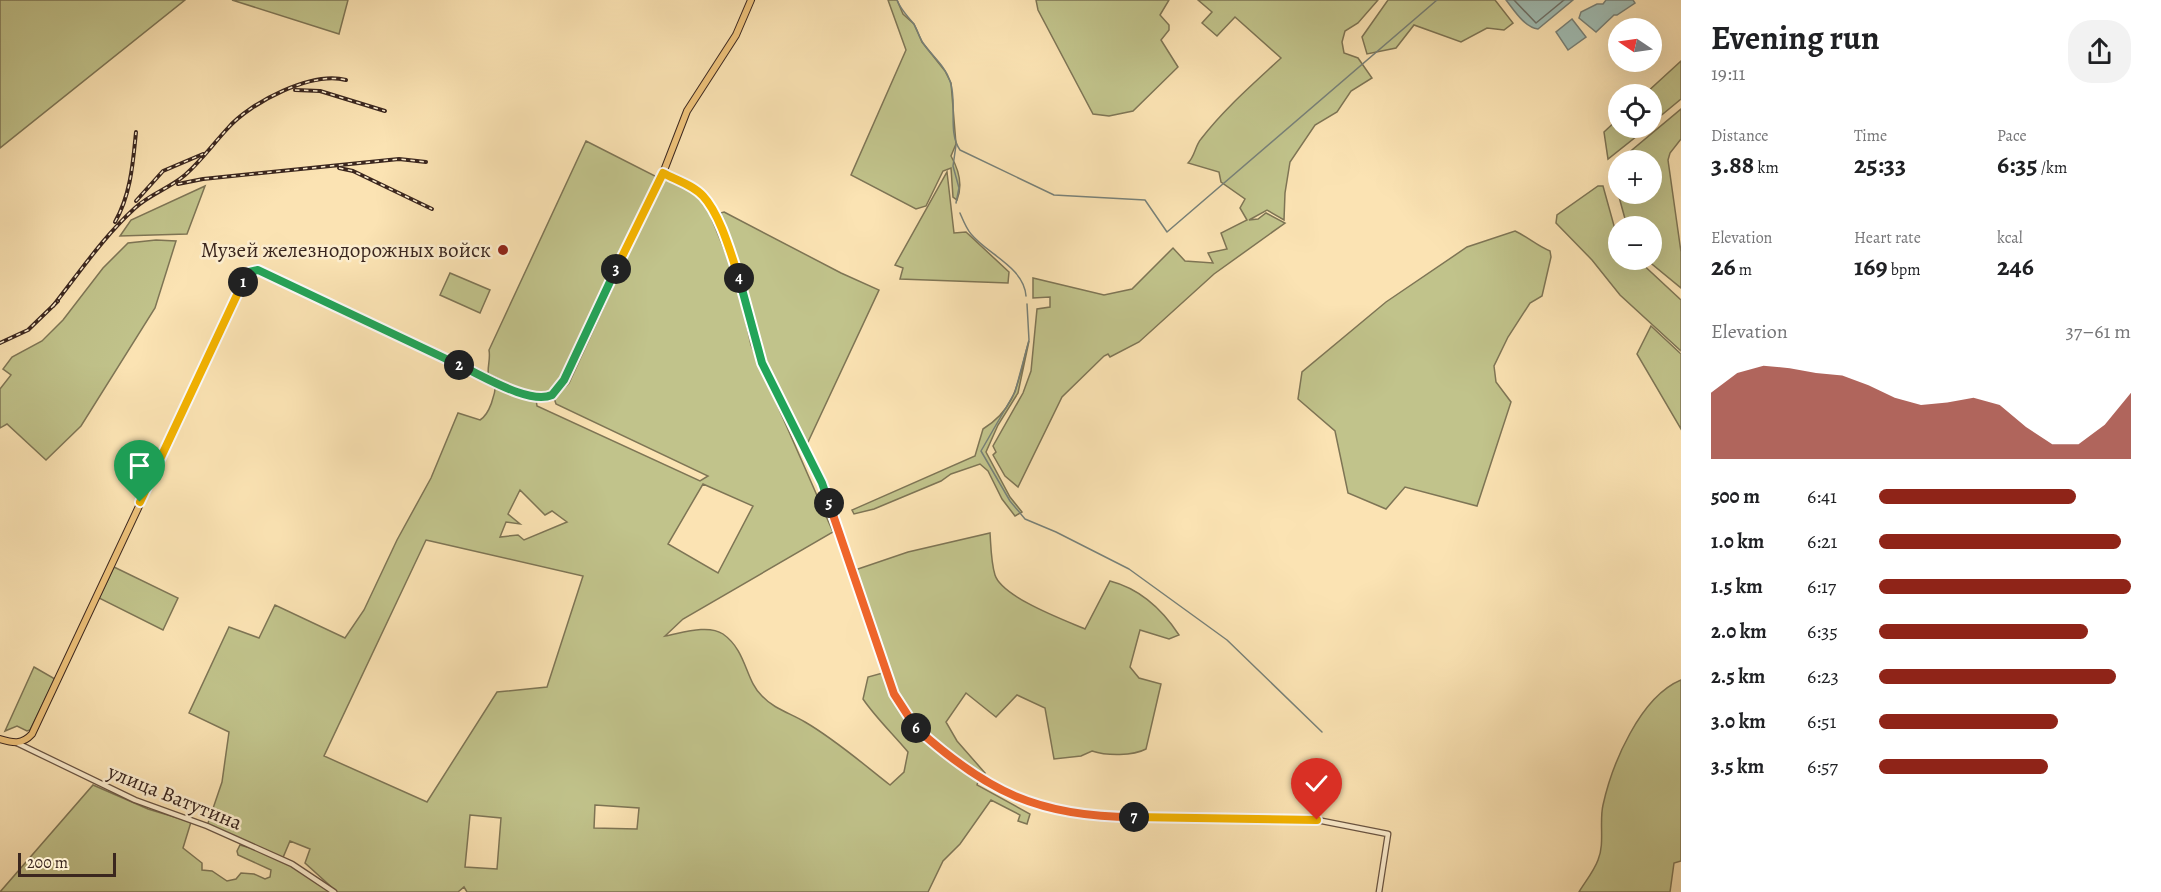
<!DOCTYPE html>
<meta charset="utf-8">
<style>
:root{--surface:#fff;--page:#f2f2f2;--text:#202124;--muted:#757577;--accent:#8f2418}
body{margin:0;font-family:Alegreya,serif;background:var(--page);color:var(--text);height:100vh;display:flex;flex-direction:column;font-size:22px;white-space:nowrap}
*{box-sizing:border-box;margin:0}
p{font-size:20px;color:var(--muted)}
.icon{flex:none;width:33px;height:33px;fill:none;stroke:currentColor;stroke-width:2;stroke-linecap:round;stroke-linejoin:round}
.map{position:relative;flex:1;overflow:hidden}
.drawer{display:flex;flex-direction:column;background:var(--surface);width:480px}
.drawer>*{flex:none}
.needle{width:39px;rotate:283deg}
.buttons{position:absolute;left:1608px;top:18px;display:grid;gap:12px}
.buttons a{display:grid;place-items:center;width:54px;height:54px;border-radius:50%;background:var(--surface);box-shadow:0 6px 24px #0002;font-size:30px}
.scale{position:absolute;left:18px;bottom:15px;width:98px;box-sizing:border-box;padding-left:6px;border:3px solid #3b271f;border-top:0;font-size:16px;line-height:21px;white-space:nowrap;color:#3b271f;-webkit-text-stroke:4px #fcedce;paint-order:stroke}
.pin{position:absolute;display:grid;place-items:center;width:51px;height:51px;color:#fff;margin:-62px -26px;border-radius:50% 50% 50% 0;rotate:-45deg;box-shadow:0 0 6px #0007}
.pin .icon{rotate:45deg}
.km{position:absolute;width:30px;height:30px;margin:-15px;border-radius:50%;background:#222;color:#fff;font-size:16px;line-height:30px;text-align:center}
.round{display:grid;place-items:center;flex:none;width:63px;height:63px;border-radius:24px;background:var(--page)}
.head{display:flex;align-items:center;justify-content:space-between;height:102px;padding:0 30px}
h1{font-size:33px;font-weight:700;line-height:45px}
.stats{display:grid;grid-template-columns:repeat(3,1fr);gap:9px;height:102px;padding:6px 30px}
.stats div{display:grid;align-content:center}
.stats b{font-size:26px;font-weight:700}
.stats small{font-size:16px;font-weight:400}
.stats p{font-size:16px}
.chart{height:168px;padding:12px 30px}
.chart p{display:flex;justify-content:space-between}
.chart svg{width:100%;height:108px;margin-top:6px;fill:var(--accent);opacity:.7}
ul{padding:0 30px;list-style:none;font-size:20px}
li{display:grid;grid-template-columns:96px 72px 1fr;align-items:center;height:45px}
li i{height:15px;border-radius:8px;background:var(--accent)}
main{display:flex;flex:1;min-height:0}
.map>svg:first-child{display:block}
</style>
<main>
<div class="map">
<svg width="1681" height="892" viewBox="0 0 1681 892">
<rect width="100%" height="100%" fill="#fbe3b3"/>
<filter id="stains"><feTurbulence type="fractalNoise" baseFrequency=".00333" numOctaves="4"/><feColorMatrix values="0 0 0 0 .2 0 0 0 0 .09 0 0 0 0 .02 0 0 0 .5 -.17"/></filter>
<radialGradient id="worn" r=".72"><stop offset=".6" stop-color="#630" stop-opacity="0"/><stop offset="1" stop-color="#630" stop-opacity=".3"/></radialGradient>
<g fill="#c1c38b" stroke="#7e7555" stroke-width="1.5" fill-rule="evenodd">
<polygon points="0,0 185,0 0,148"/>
<polygon points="232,0 348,0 339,34"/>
<path d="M888,0h9l6,14 11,10 8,18 23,29 6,12 5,61 -5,12c8,14 12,29 6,44l-4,-3 -2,-29 -8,3 -17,35 -10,3 -65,-34 55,-125z"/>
<polygon points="1036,0 1169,0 1160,15 1169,25 1169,30 1161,40 1178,67 1133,111 1109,116 1093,114 1038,10"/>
<path d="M1198,0h180l-20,23 -13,8 -3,11 2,11 14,5 14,20 -21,13 -14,21 -22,13 -25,37 -5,31 -1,27 -17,-10 -18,10 9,-1 8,-6 19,10 -71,51 -75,68 -29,15 -2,-3 -4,2 -42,41 -44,90 -13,-11 -12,-21 3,-3 -3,-6 30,-53 8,-22 6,-62 13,-2v-10l-17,1v-20l71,17 28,-6 41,-41 12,13 28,2 -5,-10 19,-4 -6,-16 26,-13 -7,-12 5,-9 -24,-17 -2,-10 -31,-9c7,-7 7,-17 13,-24 23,-30 52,-55 80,-81l-46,-41 -18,19 -15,-13 10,-11z"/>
<polygon points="1388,0 1495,0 1513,23 1504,30 1487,28 1461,42 1414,25 1396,48 1367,54 1362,37"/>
<polygon points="1681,61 1681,99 1652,123 1652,94 1645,94"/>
<polygon points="1681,109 1681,139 1670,153 1668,160 1681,252 1681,288 1647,260 1652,260 1652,226 1627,226 1611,168 1618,162 1618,194 1652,194 1652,160 1620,160"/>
<polygon points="1618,119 1618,128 1647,128 1608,159 1604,132"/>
<path d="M586,141l69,35 2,7 -70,137 -25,59 -11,16 -15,4 1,7 163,75 8,-5 -152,-72 -2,-6 15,-15 94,-205 4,-1 29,17 11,13 30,74 14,64 82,187 -150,87 -18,17c17,-3 43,-12 58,-2 24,17 22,46 39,62 12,13 28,17 43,26 31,18 58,42 85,63l14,-13 4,-20c-15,-18 -32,-34 -45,-53l5,-22 22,-6 -35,-101 53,-18 82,-19c1,14 1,29 5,42 7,22 69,45 90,54l25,-48c31,8 52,28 69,54l-10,4 -29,-9 -10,37 9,11 22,6 -15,65c-13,7 -39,7 -54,2l-11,5 -27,3 -9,-51 -28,-13 -21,22 -30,-24 -20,29 11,19 28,32 -5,2 -3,10 53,29 -3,10 -9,-3 2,-6 -29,-15 -31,44 -17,17 -15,31h-461l-3,-5 -6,5h-121l-32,-29 5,-14 -20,-8 -8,19 52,32h-334l93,-107 55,24 43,13 -8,26 19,15v7l10,1 15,10 9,-2 5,-6 13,1 11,5 5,-2 1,-7 -33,-15 -1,-4 3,-6 20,6 -53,-25 15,-44 7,-50 -40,-19 40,-86 30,11 16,-33 70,33 19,-28 33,-70 34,-62 27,-65 22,7c10,-6 15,-26 16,-37l-7,-3c-3,-12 2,-19 0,-30zM703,484l50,22 -35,67 -50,-29zM520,490l25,25 7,-4 15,11 -43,18 -6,-5 -18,2 6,-15 14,2 -12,-10zM426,540l157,36 -36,111 -50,5 -70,110 -103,-46zM595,805l44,3 -2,21 -43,-1zM470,815l31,3 -4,51 -32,-2z"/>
<polygon points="947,172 954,233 966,232 1009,272 1008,283 900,279 903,268 895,265"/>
<polygon points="205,186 187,234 120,236 131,220"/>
<polygon points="1598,186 1603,186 1618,240 1618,260 1638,260 1681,300 1681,351 1620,295 1592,260 1556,223 1557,215"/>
<polygon points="724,212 841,273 879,290 808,442 805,445 765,362 758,341 749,299 717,214"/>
<path d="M1515,231c13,6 22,15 35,20l1,6 -9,39 -12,7 -22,34 -14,29 2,16 15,20 -34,104 -72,-19 -19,22 -38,-16 -13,-62 -37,-32 4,-27 84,-70 81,-55z"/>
<polygon points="156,240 176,241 155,308 81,426 46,460 7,424 0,428 0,389 11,375 3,369 12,357 42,341 63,320 103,268 128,243"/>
<polygon points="450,273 490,290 480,313 440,295"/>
<polygon points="1651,326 1681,354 1681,429 1637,354"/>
<path d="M1029,341l-11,52 -20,32 -12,27 24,45 12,15 -7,4 -13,-17 -14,-28 -8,-7 -29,10 -10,7 -67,28 -20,5 -2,-4 123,-54 8,-27c36,-22 35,-52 46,-88z"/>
<polygon points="114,567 178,598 163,630 99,598"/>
<polygon points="34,667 55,679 30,730 27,731 17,726 5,731"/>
<path d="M1681,680v181l-7,2 -4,29h-91c6,-10 15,-21 19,-32 7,-16 1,-38 5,-55 9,-41 37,-108 78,-125z"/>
</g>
<g fill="#a0bdb4" stroke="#788178" stroke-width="1.5">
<path d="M1506,0h67l-35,29c-14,-2 -24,-19 -32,-29z"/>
<polygon points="1606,0 1633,0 1635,3 1617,15 1614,15 1596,32 1579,18 1581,12 1597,4 1603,4"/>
<polygon points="1572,19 1586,37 1568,50 1556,32"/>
</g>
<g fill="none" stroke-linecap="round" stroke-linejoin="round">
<polyline stroke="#6e726a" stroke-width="1.5" points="1514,0 1536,23 1564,0"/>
<g stroke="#788178" stroke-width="1.5">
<path d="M897,0c4,10 9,14 16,23 4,5 6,14 10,20 9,13 23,24 27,38 8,22 -3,50 10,69l94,45 91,5 22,32 270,-232"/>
<polyline points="956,145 953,166 959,188 956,203"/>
<path d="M960,213c3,7 6,15 11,21 16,20 53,33 55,62"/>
<polyline points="1027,304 1029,340 1015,392 981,451 1010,501 1025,519 1056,532 1129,569 1227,640 1322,732"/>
</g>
<defs>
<g id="minor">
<polyline points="663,173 692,187 704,196 716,218 741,281 762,363 822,483 894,694 912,725 950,759 988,783 1045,807 1075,814 1114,817 1317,820 1388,834 1379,892"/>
<polyline points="17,743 135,800 207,826 292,864 334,892"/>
</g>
<path id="major" d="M0,739c13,4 22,6 32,-5l217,-462 9,-2 267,125 13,3 14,-3 12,-15 99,-207 24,-62 49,-76 15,-35"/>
</defs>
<use href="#minor" stroke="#6b5644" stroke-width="7"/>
<use href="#major" stroke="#3b271f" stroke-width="8"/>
<use href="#minor" stroke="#fcedce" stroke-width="4.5"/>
<use href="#major" stroke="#eec27a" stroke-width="6"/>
<defs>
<g id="rail">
<polyline points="295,90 320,91 385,111"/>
<polyline points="339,168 353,171 432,209"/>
<polyline points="178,184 203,179 399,159 426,162"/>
<polyline points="136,201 163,171 203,154"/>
<path d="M115,222c16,-28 18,-60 21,-90"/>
<path d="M53,306c26,-33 51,-70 82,-98 15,-14 35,-20 50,-33 16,-14 28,-31 43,-47 23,-26 84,-57 118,-48"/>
<polyline points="0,343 28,330 58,301"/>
</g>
</defs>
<use href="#rail" stroke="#3b271f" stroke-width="4"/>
<use href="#rail" stroke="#fcedce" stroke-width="1.5" stroke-dasharray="4.5" stroke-linecap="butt"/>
</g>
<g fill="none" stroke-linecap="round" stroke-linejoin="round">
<defs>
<polyline id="split-1" points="140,502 243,282"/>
<polyline id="split-2" points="243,282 249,272 258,270 459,365"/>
<path id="split-3" d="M459,365c23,10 70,40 93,30l12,-15 52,-111"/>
<path id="split-4" d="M616,269l47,-96c13,7 30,12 40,23 17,18 28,58 36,82"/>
<polyline id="split-5" points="739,278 762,363 822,483 829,503"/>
<polyline id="split-6" points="829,503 894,694 916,728"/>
<path id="split-7" d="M916,728c70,63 122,89 218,89"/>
<polyline id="split-8" points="1134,817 1317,820"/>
</defs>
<use href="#split-1" stroke="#fff" stroke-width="12"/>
<use href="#split-2" stroke="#fff" stroke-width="12"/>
<use href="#split-3" stroke="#fff" stroke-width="12"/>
<use href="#split-4" stroke="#fff" stroke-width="12"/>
<use href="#split-5" stroke="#fff" stroke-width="12"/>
<use href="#split-6" stroke="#fff" stroke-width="12"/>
<use href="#split-7" stroke="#fff" stroke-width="12"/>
<use href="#split-8" stroke="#fff" stroke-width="12"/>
<use href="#split-1" stroke="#f5b400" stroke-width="8"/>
<use href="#split-2" stroke="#22a559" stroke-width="8"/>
<use href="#split-3" stroke="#22a559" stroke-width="8"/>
<use href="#split-4" stroke="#f5b400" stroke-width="8"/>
<use href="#split-5" stroke="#22a559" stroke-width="8"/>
<use href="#split-6" stroke="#f0652b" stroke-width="8"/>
<use href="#split-7" stroke="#f0652b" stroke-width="8"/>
<use href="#split-8" stroke="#f5b400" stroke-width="8"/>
</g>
<circle fill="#8f2418" stroke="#fcedce" stroke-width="2" cx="503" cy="250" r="6"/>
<g text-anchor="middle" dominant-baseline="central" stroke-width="5" stroke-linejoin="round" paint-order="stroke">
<g font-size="21" fill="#3b271f" stroke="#fcedce" text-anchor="end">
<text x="491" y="250">Музей железнодорожных войск</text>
</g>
<g font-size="21" fill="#3b271f" stroke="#fcedce">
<text transform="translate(175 797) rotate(22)">улица Ватутина</text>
</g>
</g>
<rect width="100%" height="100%" filter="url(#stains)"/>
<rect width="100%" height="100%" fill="url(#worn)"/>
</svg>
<div class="buttons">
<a><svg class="needle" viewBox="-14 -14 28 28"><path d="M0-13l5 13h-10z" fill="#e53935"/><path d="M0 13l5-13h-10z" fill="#757577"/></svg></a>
<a><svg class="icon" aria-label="locate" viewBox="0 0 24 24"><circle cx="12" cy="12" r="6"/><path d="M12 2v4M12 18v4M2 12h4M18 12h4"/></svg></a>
<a>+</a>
<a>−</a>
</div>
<div class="scale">200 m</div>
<div class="pin" style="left:140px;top:502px;background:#1e9e55"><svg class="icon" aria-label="arrive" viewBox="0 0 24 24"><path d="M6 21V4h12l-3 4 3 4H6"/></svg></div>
<div class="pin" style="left:1317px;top:820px;background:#d93025"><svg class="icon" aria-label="check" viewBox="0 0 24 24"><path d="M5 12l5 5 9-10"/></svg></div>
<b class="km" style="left:243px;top:282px">1</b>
<b class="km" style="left:459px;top:365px">2</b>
<b class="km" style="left:616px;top:269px">3</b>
<b class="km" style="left:739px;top:278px">4</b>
<b class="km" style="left:829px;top:503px">5</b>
<b class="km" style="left:916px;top:728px">6</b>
<b class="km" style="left:1134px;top:817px">7</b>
</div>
<section class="drawer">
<div class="head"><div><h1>Evening run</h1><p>19:11</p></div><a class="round"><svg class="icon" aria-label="share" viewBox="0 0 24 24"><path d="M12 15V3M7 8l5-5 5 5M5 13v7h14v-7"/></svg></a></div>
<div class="stats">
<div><p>Distance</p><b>3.88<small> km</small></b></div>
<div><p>Time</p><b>25:33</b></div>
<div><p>Pace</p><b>6:35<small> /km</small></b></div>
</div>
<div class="stats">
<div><p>Elevation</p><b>26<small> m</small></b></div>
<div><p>Heart rate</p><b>169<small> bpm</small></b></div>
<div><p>kcal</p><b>246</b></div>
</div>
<div class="chart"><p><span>Elevation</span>37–61 m</p>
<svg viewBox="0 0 160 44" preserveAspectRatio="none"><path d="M0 44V17L10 9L20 6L30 7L40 9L50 10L60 14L70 19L80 22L90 21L100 19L110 22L120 31L130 38L140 38L150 30L160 17V44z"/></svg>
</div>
<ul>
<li><b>500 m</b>6:41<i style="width:78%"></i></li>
<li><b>1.0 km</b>6:21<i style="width:96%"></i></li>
<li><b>1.5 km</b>6:17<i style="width:100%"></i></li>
<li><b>2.0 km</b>6:35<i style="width:83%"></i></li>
<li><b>2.5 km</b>6:23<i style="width:94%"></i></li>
<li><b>3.0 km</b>6:51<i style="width:71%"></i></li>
<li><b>3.5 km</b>6:57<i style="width:67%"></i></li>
</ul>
</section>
</main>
